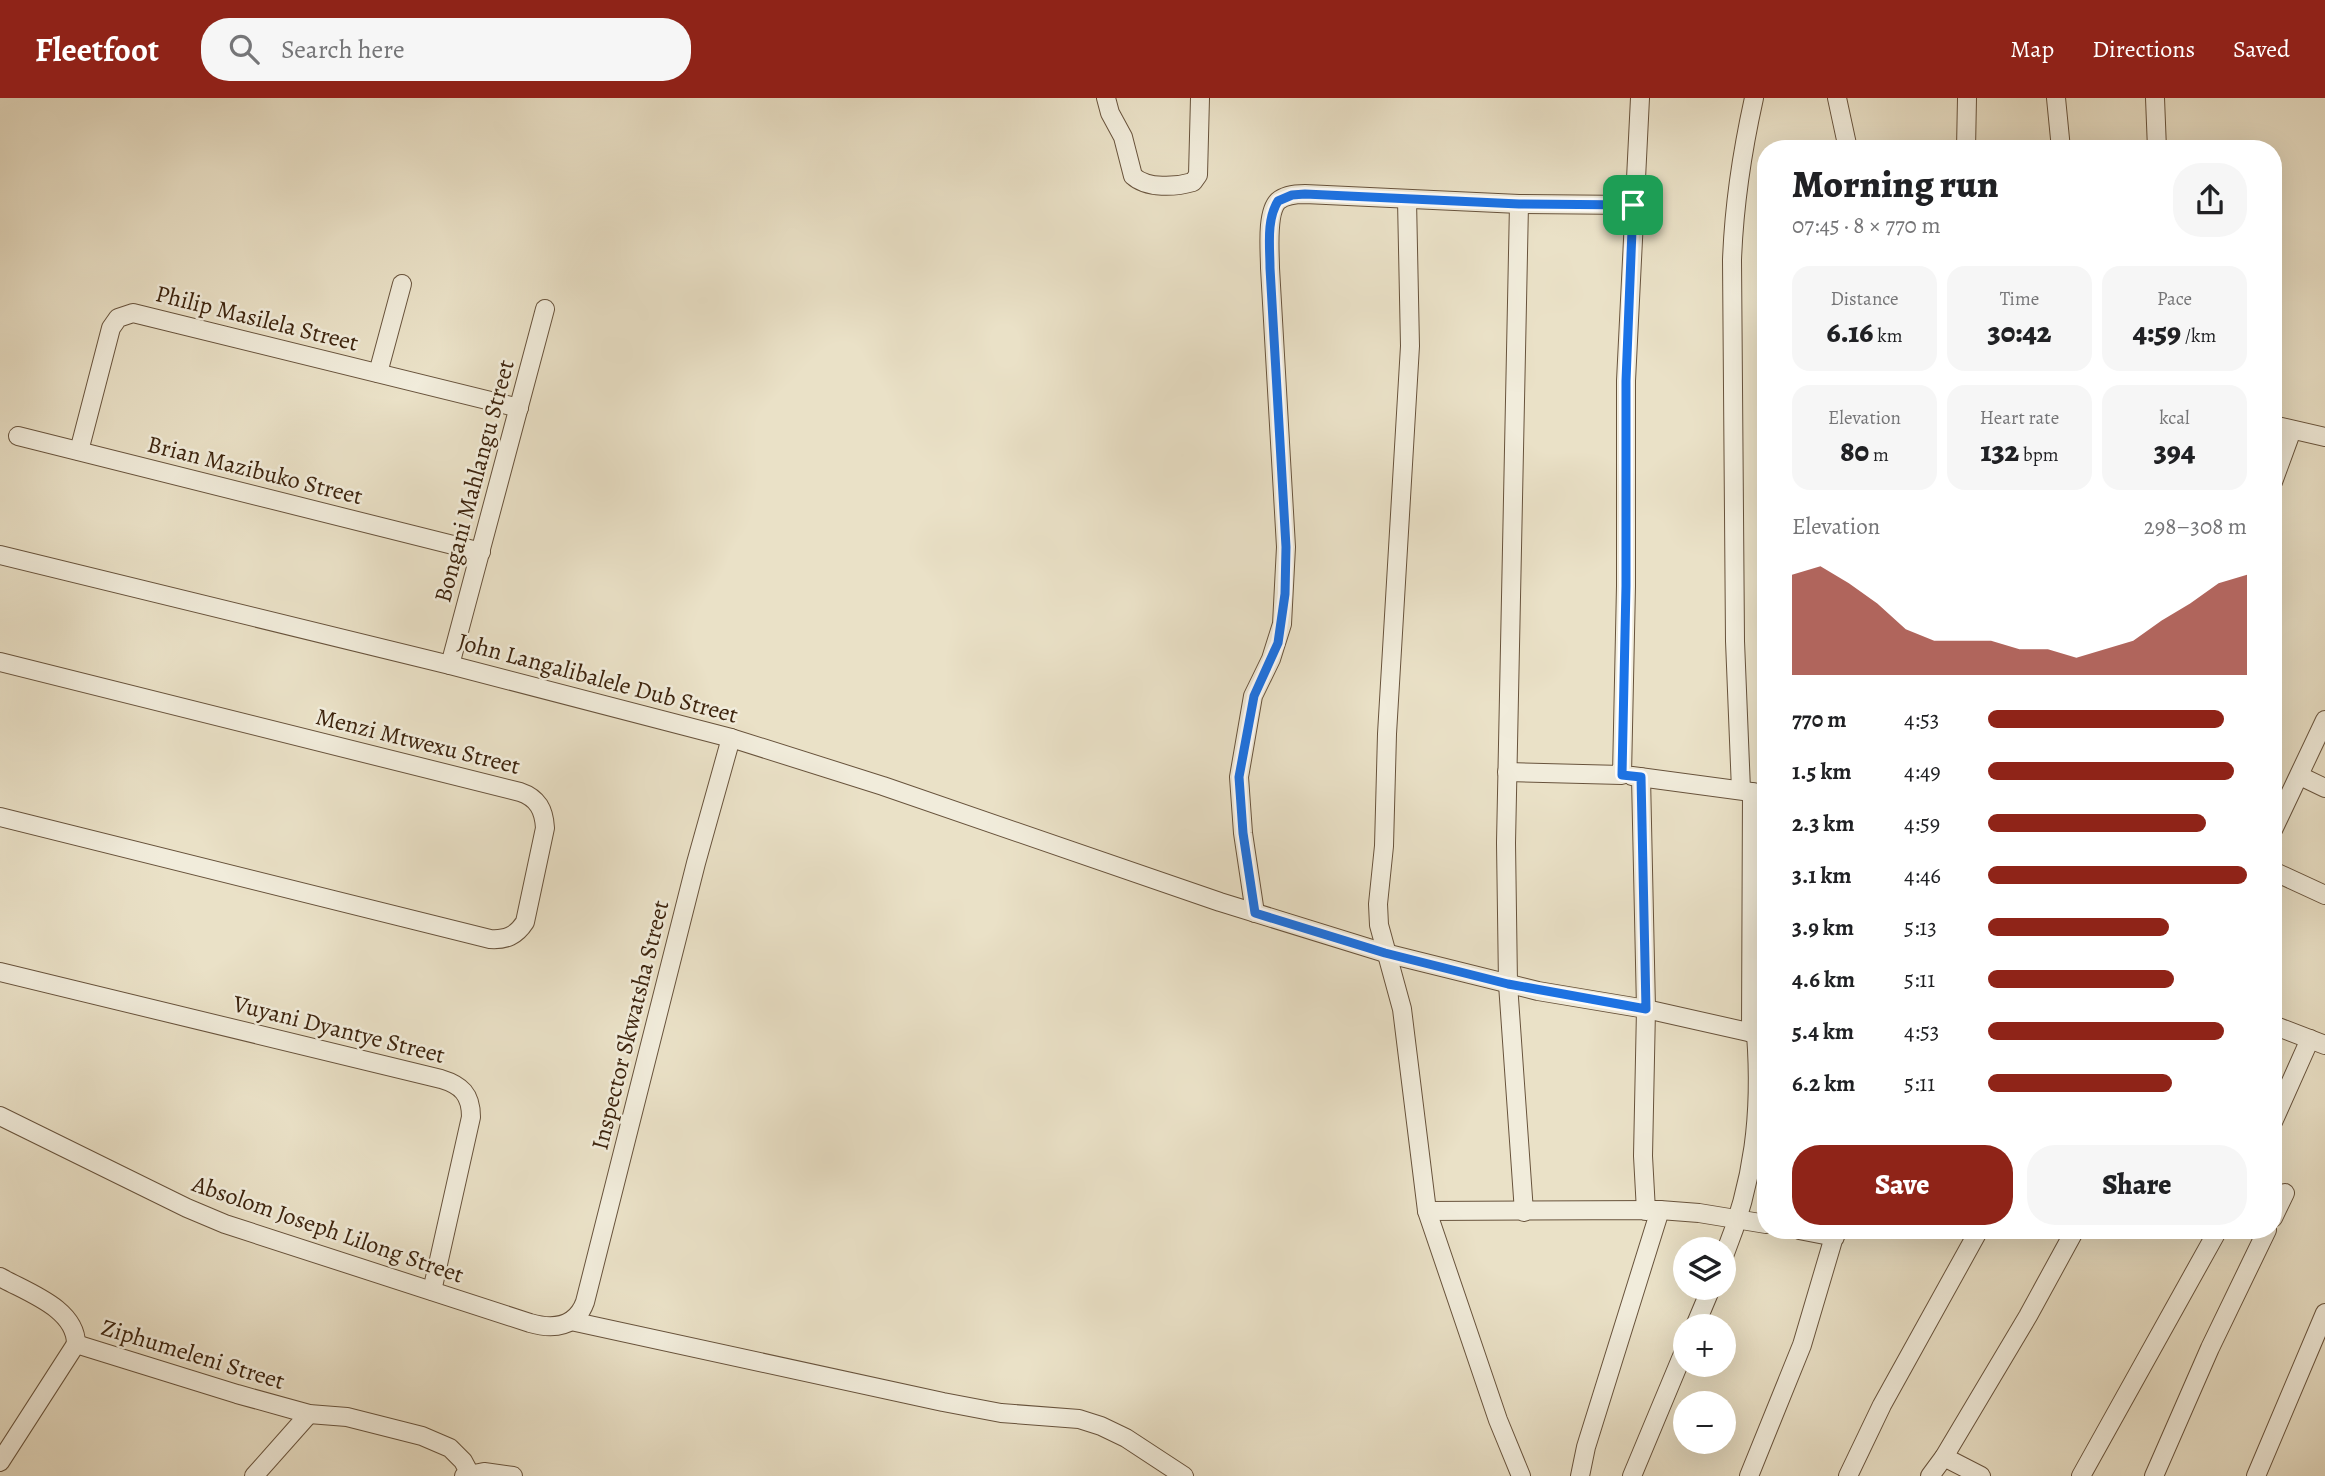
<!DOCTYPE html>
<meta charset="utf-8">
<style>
:root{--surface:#fff;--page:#f6f6f6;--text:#202124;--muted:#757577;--accent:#8f2418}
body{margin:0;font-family:Alegreya,serif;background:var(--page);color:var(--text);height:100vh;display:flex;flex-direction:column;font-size:26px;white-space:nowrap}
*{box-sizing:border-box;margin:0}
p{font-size:23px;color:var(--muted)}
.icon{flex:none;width:38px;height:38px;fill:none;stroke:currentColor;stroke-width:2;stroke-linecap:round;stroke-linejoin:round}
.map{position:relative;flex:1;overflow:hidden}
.side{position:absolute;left:1757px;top:42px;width:525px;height:1099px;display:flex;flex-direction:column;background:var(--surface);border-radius:28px;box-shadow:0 7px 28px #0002}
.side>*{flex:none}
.fabs{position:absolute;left:1673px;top:1139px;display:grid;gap:14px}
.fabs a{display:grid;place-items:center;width:63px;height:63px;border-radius:50%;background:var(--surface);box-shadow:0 7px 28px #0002;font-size:35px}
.pin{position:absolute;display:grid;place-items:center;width:60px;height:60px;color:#fff;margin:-30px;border-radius:14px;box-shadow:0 4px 10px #0006}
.round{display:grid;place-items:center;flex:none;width:74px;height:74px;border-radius:28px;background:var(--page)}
.headline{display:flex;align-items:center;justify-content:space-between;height:119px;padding:0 35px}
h1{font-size:38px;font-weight:800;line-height:52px}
.stats{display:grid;grid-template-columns:repeat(3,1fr);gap:10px;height:119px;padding:7px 35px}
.stats div{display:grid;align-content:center;border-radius:18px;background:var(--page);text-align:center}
.stats b{font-size:30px;font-weight:800}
.stats small{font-size:19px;font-weight:400}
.stats p{font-size:19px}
.chart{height:196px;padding:14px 35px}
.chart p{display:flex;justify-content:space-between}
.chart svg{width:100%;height:126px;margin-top:7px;fill:var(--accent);opacity:.7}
.primary-button{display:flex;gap:14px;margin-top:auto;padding:14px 35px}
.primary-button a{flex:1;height:80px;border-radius:28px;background:var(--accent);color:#fff;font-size:28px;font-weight:800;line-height:80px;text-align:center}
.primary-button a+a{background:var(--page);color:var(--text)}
ul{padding:0 35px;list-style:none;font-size:23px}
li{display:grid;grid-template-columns:112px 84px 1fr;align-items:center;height:52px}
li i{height:18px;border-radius:9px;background:var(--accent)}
header{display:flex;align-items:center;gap:42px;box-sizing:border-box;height:98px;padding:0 35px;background:var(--accent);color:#fff}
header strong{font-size:33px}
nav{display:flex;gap:38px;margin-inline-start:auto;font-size:24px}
.search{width:490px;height:63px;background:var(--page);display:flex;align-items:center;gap:18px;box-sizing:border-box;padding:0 24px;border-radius:28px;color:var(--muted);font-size:26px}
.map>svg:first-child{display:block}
</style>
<header>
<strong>Fleetfoot</strong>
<div class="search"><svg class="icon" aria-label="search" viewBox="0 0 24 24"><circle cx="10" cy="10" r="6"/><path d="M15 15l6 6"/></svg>Search here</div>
<nav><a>Map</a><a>Directions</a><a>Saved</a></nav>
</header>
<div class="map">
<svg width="2325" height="1378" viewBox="0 0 2325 1378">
<rect width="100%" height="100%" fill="#eae1c7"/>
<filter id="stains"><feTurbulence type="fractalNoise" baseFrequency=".00286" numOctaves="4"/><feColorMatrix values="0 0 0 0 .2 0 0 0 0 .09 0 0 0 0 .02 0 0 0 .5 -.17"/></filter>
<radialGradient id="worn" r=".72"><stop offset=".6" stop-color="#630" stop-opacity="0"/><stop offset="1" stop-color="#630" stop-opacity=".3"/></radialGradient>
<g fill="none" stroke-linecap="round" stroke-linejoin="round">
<defs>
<g id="minor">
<path d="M1106,0l4,15 13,24 10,39c14,13 43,11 60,6l5,-7 2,-77"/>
<polyline points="1837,0 1848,51"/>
<polyline points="2056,0 2061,51"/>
<polyline points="2155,0 2157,51"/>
<polyline points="1966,51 1967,0"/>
<polyline points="1407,102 1410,248 1387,636 1384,748 1378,806 1379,827 1402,911 1427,1113 1498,1322 1521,1378"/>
<polyline points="1519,106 1506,745 1508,886 1524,1114"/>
<polyline points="378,275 402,186"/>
<polyline points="2273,327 2325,339"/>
<polyline points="18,338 481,454"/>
<polyline points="79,353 111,230 118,220 133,215 519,310"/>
<polyline points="2273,384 2292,332"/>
<polyline points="0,457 450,567 731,640 883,688 1220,804 1385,855 1538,893 1646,911 1766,938"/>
<path d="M0,564l520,130c18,6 24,18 25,36l-20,94c-9,14 -19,18 -35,17l-490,-122"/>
<polyline points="450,567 545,211"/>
<polyline points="1507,674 1622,677 1626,488 1626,283 1640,0"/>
<polyline points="1632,678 1766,696"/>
<polyline points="2300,678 2325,690"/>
<polyline points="1641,679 1646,911 1643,1058 1646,1113"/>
<path d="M1741,692l-6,-149 -3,-381c2,-55 10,-108 22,-162"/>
<polyline points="2273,732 2325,622"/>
<polyline points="2273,773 2325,797"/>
<path d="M1255,815l-12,-80 -4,-56 14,-81 18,-37 11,-35 4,-77 -16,-279c0,-16 -4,-55 8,-67 7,-6 18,-7 27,-7l214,10 114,1"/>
<path d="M0,874l441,107c20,6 30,15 30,38l-39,174"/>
<polyline points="2273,927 2325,947"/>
<polyline points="1751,935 1752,694"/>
<path d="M0,1018l187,92 38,16 305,99c24,7 46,4 55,-21l111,-439 35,-125"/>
<polyline points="2273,1024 2310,941"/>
<polyline points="1427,1113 1660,1112 1699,1115 1766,1126"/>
<polyline points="2273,1120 2285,1095"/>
<polyline points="1799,1132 1835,1139"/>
<path d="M1724,1158c30,-74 38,-143 32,-222"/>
<path d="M0,1179c26,15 76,31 76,67"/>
<polyline points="571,1223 943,1304 1001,1315 1079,1321 1101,1328 1126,1340 1184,1378"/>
<polyline points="1695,1228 1711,1190"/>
<polyline points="76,1246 237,1296 309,1316 347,1319 422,1338 450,1350 463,1363 470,1376"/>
<polyline points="1944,1359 1981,1378"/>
<polyline points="0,1364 76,1246"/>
<polyline points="254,1378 309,1316"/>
<polyline points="464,1378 484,1374 513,1378"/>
<polyline points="1580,1378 1586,1349 1660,1112"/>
<polyline points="1632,1378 1685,1251"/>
<polyline points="1749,1378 1802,1247 1836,1132"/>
<polyline points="1848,1378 1882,1307 1979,1132"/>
<polyline points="1930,1378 1944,1359 2028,1218 2075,1132"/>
<polyline points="2081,1378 2218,1132"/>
<polyline points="2154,1378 2210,1250 2267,1132"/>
<polyline points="2256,1378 2325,1215"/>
</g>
</defs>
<use href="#minor" stroke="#68533c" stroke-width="20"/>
<use href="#minor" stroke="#f1ecdb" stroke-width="18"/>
</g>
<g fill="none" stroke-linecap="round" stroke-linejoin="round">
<defs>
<path id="route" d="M1305,96l214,10 114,1 -7,176v205l-4,189 19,2 5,232 -138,-25 -123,-31 -130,-40 -12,-80 -4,-56 15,-81 24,-53 7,-49 1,-47 -16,-279c0,-21 -4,-48 8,-67l14,-6z"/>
</defs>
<use href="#route" stroke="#fff" stroke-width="14"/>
<use href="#route" stroke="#1a73e8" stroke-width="9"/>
</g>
<g text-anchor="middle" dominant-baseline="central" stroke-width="5" stroke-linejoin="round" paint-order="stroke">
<g font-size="24" fill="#3d240e" stroke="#f1ecdb">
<text transform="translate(257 220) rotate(14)">Philip Masilela Street</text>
<text transform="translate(255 372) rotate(14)">Brian Mazibuko Street</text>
<text transform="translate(474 383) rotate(-75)">Bongani Mahlangu Street</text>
<text transform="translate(598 580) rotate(15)">John Langalibalele Dub Street</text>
<text transform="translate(418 643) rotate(14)">Menzi Mtwexu Street</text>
<text transform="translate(630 927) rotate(-76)">Inspector Skwatsha Street</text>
<text transform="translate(339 931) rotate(14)">Vuyani Dyantye Street</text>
<text transform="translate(328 1131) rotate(19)">Absolom Joseph Lilong Street</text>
<text transform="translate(193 1256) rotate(17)">Ziphumeleni Street</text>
</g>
</g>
<rect width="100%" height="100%" filter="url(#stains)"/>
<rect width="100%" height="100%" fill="url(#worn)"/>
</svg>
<div class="fabs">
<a><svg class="icon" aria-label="layers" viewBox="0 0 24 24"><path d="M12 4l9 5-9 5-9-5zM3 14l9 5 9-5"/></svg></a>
<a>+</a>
<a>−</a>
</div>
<div class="pin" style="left:1633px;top:107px;background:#1e9e55"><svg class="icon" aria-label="arrive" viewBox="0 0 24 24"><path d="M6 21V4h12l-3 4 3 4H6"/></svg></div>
<section class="side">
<div class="headline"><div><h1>Morning run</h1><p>07:45 · 8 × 770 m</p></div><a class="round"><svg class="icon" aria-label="share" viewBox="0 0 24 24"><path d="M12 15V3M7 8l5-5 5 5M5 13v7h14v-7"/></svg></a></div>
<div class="stats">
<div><p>Distance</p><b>6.16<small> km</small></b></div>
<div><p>Time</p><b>30:42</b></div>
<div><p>Pace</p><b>4:59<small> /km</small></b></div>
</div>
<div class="stats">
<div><p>Elevation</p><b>80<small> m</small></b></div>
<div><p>Heart rate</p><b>132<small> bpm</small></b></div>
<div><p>kcal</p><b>394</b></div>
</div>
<div class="chart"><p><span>Elevation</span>298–308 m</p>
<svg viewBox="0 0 160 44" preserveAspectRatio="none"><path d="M0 44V9L10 6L20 12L30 19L40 28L50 32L60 32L70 32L80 35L90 35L100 38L110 35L120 32L130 25L140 19L150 12L160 9V44z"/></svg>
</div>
<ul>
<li><b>770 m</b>4:53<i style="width:91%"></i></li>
<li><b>1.5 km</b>4:49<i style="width:95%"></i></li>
<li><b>2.3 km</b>4:59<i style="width:84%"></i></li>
<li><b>3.1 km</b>4:46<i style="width:100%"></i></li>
<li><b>3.9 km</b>5:13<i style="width:70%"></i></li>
<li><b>4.6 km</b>5:11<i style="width:72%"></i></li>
<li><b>5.4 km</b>4:53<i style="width:91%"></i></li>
<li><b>6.2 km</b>5:11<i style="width:71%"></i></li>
</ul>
<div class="primary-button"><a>Save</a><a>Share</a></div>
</section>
</div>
